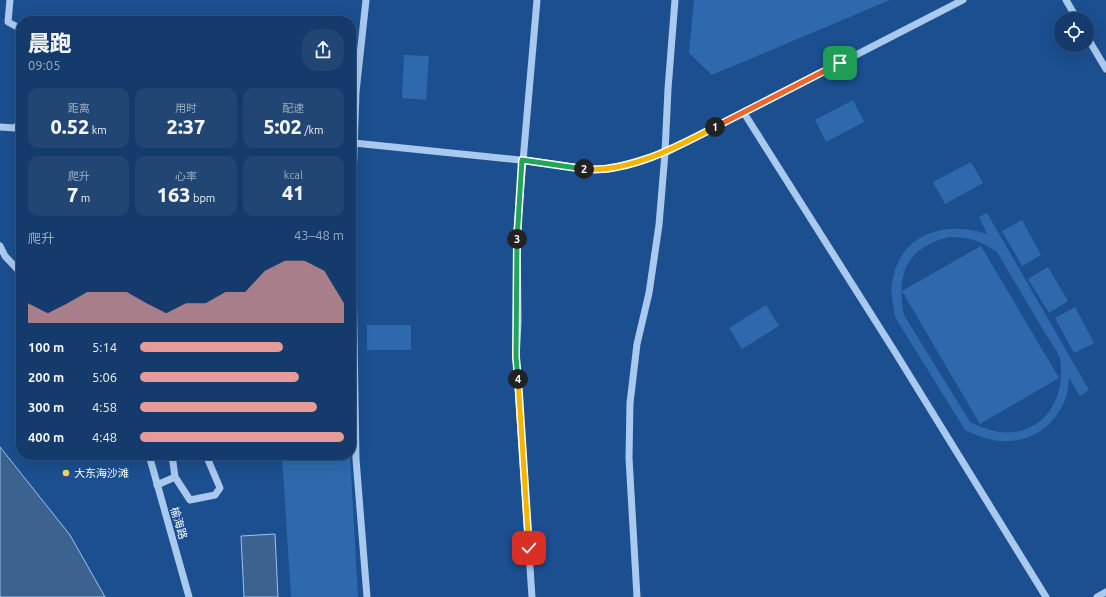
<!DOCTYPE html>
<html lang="zh">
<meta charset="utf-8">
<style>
:root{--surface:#143b6b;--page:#214673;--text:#f1f3f6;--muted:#9dadc1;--line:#33557e;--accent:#e69b98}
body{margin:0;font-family:Ubuntu,"Noto Sans SC",sans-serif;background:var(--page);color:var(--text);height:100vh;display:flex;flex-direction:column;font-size:15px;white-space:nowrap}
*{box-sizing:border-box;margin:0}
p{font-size:13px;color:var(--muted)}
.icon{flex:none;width:22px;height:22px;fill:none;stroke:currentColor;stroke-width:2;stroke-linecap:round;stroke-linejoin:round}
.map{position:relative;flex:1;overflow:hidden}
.panel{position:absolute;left:16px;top:16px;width:340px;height:444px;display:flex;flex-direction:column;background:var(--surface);border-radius:16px;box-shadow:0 4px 16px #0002,0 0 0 1px var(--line)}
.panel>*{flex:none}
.tools{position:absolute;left:1054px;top:12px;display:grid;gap:8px}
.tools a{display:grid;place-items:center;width:40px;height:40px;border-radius:50%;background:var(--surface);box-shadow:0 4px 16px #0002,0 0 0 1px var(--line);font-size:20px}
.pin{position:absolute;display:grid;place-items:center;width:34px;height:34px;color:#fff;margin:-17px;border-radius:8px;box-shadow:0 2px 6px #0006}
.km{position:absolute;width:20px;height:20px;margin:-10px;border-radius:50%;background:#222;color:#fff;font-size:11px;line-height:20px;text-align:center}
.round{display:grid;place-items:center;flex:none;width:42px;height:42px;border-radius:16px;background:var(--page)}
.head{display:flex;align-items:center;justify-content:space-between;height:68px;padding:0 12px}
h1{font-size:22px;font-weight:800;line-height:30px}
.stats{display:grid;grid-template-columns:repeat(3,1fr);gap:6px;height:68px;padding:4px 12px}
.stats div{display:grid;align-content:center;border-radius:10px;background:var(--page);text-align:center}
.stats b{font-size:20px;font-weight:800}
.stats small{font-size:11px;font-weight:400}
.stats p{font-size:11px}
.chart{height:112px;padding:8px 12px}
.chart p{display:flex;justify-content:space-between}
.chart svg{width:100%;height:72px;margin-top:4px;fill:var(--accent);opacity:.7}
ul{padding:0 12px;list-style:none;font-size:13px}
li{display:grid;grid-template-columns:64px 48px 1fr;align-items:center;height:30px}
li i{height:10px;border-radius:5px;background:var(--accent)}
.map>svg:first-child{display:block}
</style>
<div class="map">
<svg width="1106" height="597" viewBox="0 0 1106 597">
<rect width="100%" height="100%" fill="#1b4f8f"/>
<g fill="#2e69ad" fill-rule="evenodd">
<polygon points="694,0 890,0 712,75 689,53"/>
<polygon points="404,55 429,56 426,100 402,98"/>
<polygon points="853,100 864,122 826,142 815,120"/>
<polygon points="971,162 983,183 945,204 933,182"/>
<path d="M987,213l102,177 -9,6 -11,-18c-1,7 -1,15 -4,22 -18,43 -61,51 -100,30l-70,-113c-1,-11 -5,-23 -3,-33 7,-51 53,-64 95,-50l-8,-17zM949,237c20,0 32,4 48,15 16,27 32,54 48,81 4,7 13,18 15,26 4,23 -3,52 -24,65 -22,14 -44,9 -66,-2l-66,-107c-8,-41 2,-67 45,-78z"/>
<polygon points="1022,220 1041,255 1022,266 1002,231"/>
<polygon points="981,246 1059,378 980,424 902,291"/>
<polygon points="1048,267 1068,301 1049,313 1028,279"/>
<polygon points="766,305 779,326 742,349 729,328"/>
<polygon points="1075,307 1094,343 1074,353 1055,318"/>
<rect x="367" y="325" width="44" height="25"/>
<polygon points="282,455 350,455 358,597 291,597"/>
</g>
<g fill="#3c6290" stroke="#9cc4f0">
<polygon points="0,447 70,535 105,597 0,597"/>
<polygon points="275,534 278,597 244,597 241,536"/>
</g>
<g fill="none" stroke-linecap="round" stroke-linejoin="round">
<g stroke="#a9c9ee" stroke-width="7">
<polyline points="10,0 8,22 21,29"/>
<polyline points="366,0 356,92 352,211 356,459 367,597"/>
<polyline points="1066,0 1077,19"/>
<polyline points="1087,37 1106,69"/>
<polyline points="744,113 895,352 1046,597"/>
<polyline points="0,127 15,128 21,121"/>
<polyline points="354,143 539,162 586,169 609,169 665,153 668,89 675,0"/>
<polyline points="0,246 5,256 21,273"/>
<polyline points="149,455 189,597"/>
<polyline points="172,455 175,477 190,500 215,495 220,488 206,455"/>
<polyline points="157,485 175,477"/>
<polyline points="532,597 516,357 518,322 517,230 537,0"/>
<polyline points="637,597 629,458 630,403 637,344 649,293 659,225 665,153 963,0"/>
<polyline points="1097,597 1106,592"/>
</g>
</g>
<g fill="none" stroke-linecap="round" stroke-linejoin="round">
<defs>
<polyline id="split-1" points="715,127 840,63"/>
<path id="split-2" d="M584,169c44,4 93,-22 131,-42"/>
<polyline id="split-3" points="517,239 522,160 584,169"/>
<polyline id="split-4" points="517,239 516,357 518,379"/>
<polyline id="split-5" points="518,379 529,548"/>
</defs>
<use href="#split-1" stroke="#fff" stroke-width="8"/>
<use href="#split-2" stroke="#fff" stroke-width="8"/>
<use href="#split-3" stroke="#fff" stroke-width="8"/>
<use href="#split-4" stroke="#fff" stroke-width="8"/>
<use href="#split-5" stroke="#fff" stroke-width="8"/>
<use href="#split-1" stroke="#f0652b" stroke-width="5"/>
<use href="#split-2" stroke="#f5b400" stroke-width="5"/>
<use href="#split-3" stroke="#22a559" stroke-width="5"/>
<use href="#split-4" stroke="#22a559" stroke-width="5"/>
<use href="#split-5" stroke="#f5b400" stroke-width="5"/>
</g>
<circle fill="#ffd166" stroke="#1b4f8f" stroke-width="1.5" cx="66" cy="473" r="4"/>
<g text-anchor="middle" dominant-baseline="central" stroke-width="3.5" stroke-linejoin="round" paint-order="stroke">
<g font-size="11" fill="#fff" stroke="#1b4f8f" text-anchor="start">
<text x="74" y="473">大东海沙滩</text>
</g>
<g font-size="11" fill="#fff" stroke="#1b4f8f">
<text transform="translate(179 523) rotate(74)">榆海路</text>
</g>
</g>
</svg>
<div class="tools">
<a><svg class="icon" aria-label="locate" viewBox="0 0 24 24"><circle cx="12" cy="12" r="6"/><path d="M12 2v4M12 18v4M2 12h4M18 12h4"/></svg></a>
</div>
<div class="pin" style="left:840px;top:63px;background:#1e9e55"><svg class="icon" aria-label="arrive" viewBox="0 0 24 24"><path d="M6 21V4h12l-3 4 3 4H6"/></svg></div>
<div class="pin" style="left:529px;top:548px;background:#d93025"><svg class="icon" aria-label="check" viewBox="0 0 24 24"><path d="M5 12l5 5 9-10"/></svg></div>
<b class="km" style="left:715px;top:127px">1</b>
<b class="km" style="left:584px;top:169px">2</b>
<b class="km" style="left:517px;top:239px">3</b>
<b class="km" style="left:518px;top:379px">4</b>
<section class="panel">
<div class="head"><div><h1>晨跑</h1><p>09:05</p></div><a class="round"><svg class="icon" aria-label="share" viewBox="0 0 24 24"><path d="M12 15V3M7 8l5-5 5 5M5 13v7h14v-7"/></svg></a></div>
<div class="stats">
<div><p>距离</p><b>0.52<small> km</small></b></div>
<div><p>用时</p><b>2:37</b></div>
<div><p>配速</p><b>5:02<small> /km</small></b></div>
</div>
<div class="stats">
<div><p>爬升</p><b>7<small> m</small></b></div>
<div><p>心率</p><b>163<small> bpm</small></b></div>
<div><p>kcal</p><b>41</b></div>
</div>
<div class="chart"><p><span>爬升</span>43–48 m</p>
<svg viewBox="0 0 160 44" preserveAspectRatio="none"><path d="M0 44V32L10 38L20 32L30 25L40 25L50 25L60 32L70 38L80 32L90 32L100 25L110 25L120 12L130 6L140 6L150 12L160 32V44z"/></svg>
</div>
<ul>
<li><b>100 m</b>5:14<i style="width:70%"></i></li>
<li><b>200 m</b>5:06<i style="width:78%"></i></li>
<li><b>300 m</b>4:58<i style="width:87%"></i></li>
<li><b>400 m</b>4:48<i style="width:100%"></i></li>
</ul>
</section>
</div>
